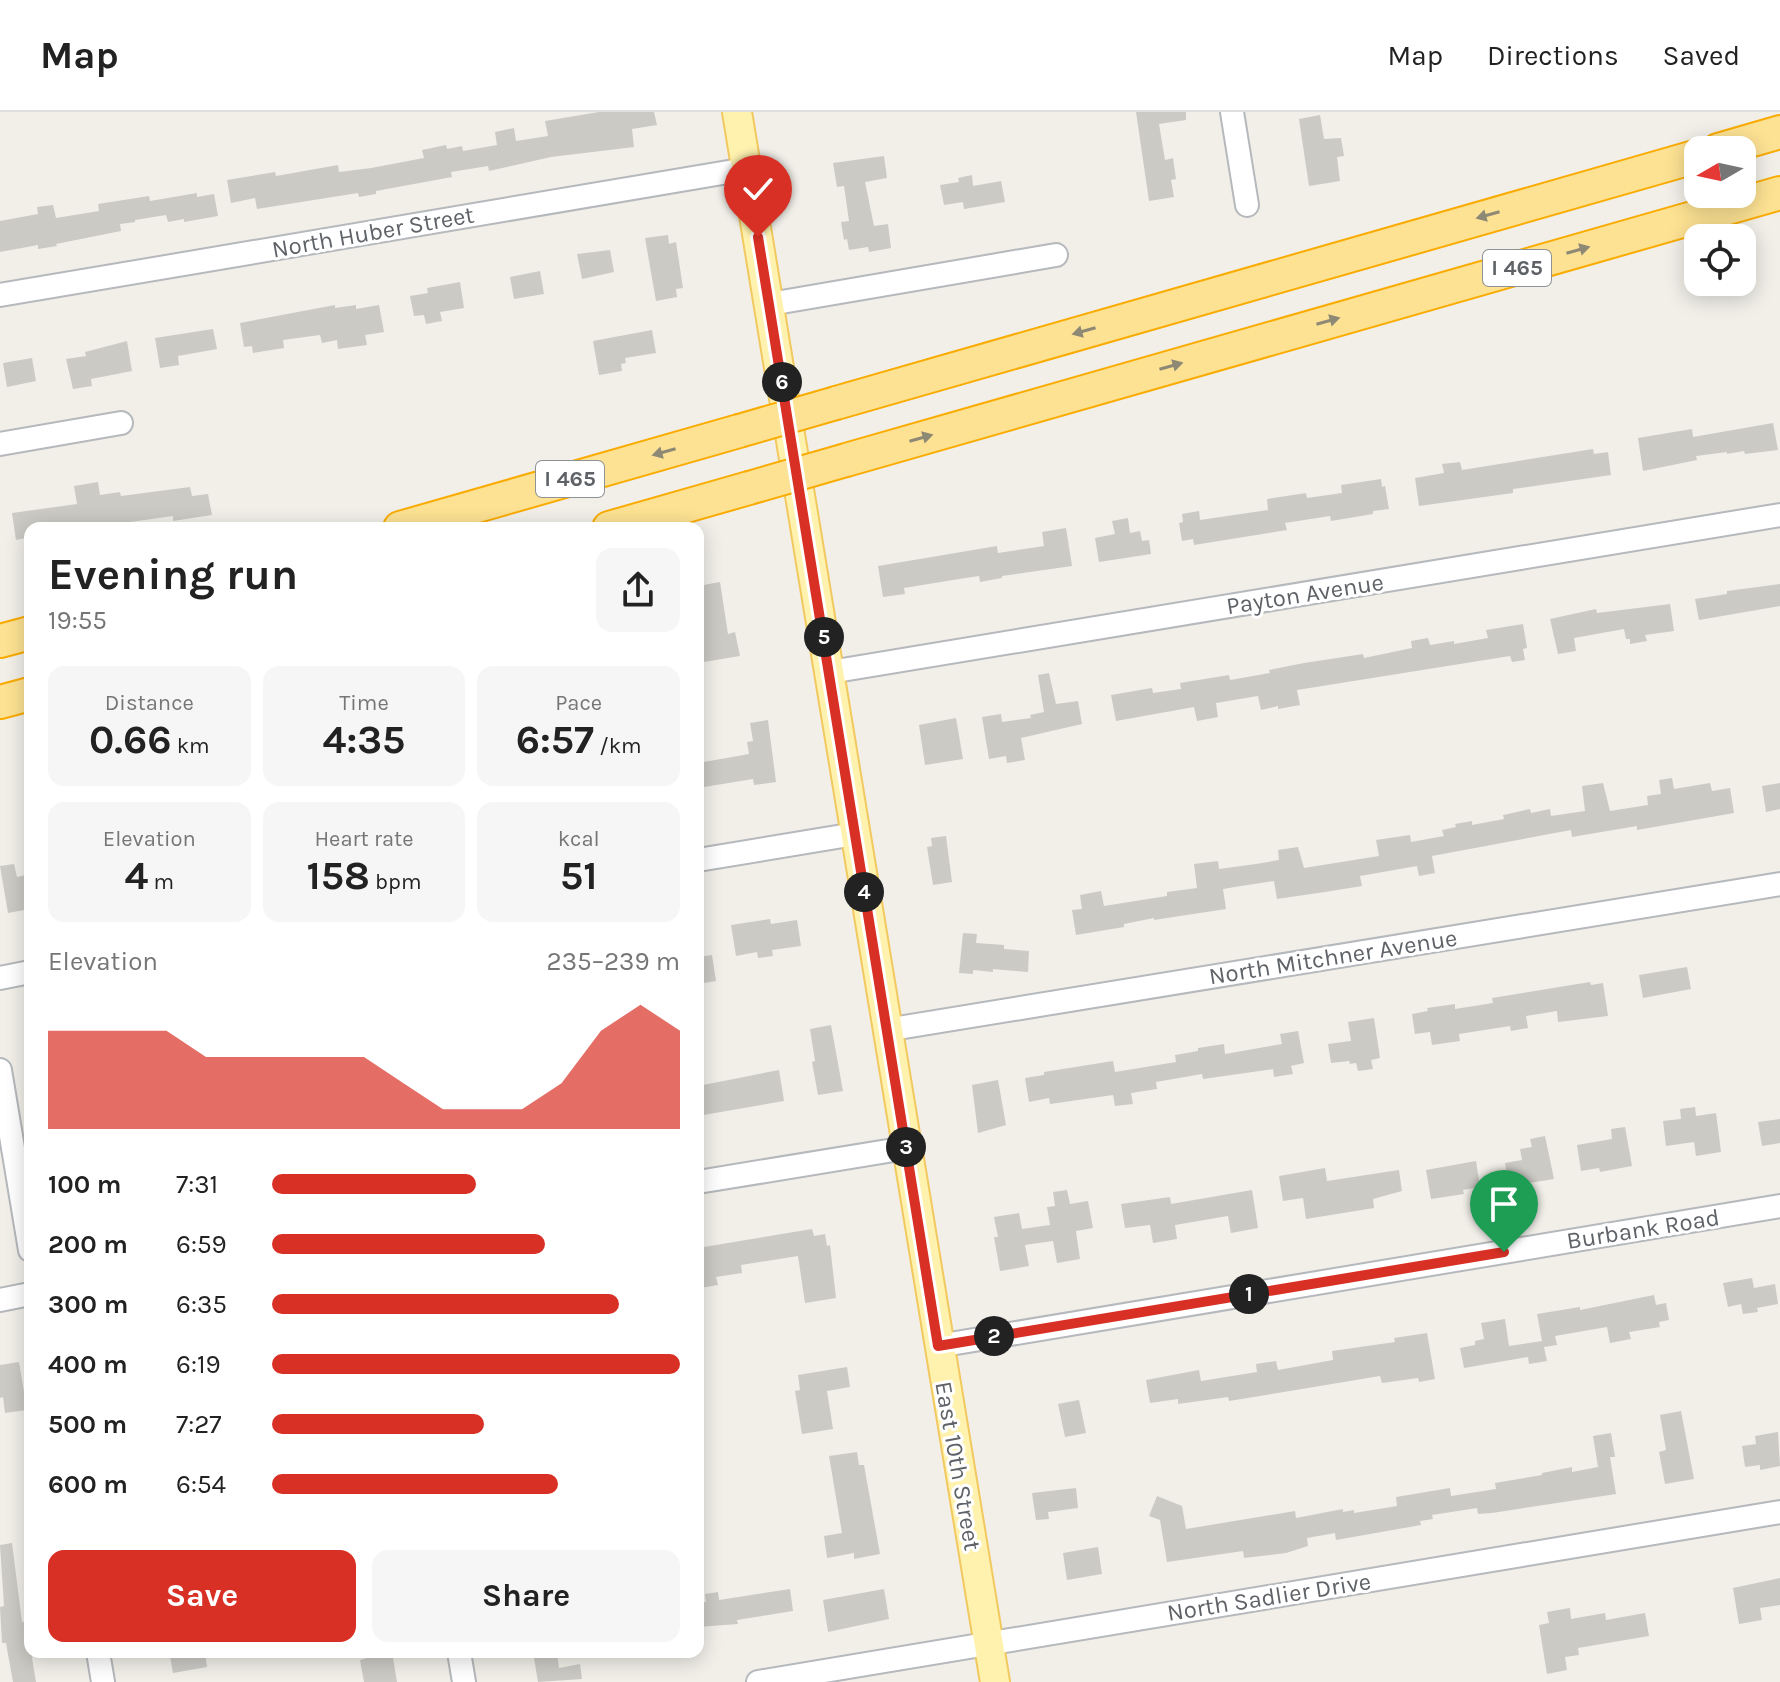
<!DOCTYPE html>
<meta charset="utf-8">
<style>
:root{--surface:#fff;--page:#f6f6f6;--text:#222;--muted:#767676;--line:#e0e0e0;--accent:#d93025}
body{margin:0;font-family:Karla,sans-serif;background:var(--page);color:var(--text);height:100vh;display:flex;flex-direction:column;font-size:30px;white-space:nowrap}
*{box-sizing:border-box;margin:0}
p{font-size:26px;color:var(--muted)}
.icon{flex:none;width:44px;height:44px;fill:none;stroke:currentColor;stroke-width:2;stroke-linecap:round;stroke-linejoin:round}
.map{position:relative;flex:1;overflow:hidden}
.panel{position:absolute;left:24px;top:410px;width:680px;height:1136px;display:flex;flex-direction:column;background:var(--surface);border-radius:16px;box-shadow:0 4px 20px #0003}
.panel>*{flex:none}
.needle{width:52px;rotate:261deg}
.controls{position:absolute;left:1684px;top:24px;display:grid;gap:16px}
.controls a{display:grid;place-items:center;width:72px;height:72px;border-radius:16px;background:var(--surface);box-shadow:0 4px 20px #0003;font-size:40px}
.pin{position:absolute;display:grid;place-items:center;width:68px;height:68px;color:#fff;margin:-82px -34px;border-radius:50% 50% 50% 0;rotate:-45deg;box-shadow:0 0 8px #0007}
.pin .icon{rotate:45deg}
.km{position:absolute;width:40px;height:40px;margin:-20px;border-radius:50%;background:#222;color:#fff;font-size:22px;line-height:40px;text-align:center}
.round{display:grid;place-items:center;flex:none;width:84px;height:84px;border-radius:16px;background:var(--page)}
.headline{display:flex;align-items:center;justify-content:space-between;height:136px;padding:0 24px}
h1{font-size:44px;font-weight:700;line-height:60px}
.stats{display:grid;grid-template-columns:repeat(3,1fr);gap:12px;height:136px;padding:8px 24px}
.stats div{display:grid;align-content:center;border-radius:16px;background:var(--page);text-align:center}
.stats b{font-size:40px;font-weight:700}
.stats small{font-size:22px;font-weight:400}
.stats p{font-size:22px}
.chart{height:224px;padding:16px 24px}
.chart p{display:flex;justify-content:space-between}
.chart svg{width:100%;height:144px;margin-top:8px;fill:var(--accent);opacity:.7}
.primary-button{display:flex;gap:16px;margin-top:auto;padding:16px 24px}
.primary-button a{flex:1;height:92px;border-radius:16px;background:var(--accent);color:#fff;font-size:32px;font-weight:700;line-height:92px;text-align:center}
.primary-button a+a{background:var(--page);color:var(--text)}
ul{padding:0 24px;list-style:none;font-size:26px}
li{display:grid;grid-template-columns:128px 96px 1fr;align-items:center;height:60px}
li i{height:20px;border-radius:10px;background:var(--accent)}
header{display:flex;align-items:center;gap:48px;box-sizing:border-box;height:112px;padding:0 40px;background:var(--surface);border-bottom:2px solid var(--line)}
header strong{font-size:38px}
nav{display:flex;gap:44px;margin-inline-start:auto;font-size:28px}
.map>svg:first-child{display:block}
</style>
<header>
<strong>Map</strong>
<nav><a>Map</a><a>Directions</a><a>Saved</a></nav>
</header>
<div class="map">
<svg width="1780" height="1570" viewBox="0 0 1780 1570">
<rect width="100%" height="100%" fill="#f1efe8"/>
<g fill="#cccac5">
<polygon points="599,0 654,0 657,13 632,17 634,35 551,45 489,59 488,54 451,60 452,65 376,79 376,82 359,85 358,81 257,97 255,86 231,91 227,68 275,60 276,64 338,53 339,60 371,56 424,46 422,38 446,33 447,37 462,34 463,39 497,33 495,20 514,16 516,29 548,24 545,9"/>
<polygon points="1136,0 1186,0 1186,8 1159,12 1165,48 1173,46 1176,67 1171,68 1174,85 1149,89"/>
<polygon points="1320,3 1324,27 1341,26 1344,44 1337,45 1340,69 1309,74 1299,7"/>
<polygon points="884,44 887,66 865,70 874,114 888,112 891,136 869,140 868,135 849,138 847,127 844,128 841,110 849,109 844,74 837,75 833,51"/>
<polygon points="972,63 973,74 1001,69 1005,90 964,97 963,90 944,93 940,73 959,70 958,66"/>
<polygon points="197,81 197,85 214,82 218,104 184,110 184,107 168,110 166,103 135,108 135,110 120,112 121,119 56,132 57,134 38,137 38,133 0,140 0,109 38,102 37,95 53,93 56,106 99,99 98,92 149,84 150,89"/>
<polygon points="668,123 669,132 676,130 683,176 676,177 677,185 656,189 645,126"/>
<polygon points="610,138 614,160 582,167 577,142"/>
<polygon points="540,159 544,182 514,187 510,165"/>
<polygon points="460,170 464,196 440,200 442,209 426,212 424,203 414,204 410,184 428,181 427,176"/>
<polygon points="335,193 335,196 356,193 356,197 379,193 384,220 365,223 367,233 338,237 337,228 322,231 320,223 283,228 284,236 253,241 252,234 244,235 240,211"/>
<polygon points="213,217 217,237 178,244 179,253 160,256 155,226"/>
<polygon points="652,218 656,241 625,246 626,251 621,252 622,259 599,263 593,229"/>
<polygon points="127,229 132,259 91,267 92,274 73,277 66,247 86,244 85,240"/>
<polygon points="32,246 36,269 7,275 3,251"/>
<polygon points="1773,311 1778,338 1745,342 1744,339 1727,342 1727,340 1696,344 1697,348 1643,359 1638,326 1692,317 1693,325"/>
<polygon points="1593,337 1594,342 1608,340 1611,363 1513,377 1513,381 1419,394 1415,366 1444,361 1442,352 1460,350 1462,358"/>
<polygon points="1381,367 1382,375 1385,374 1389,397 1373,399 1373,402 1331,409 1330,404 1285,411 1287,418 1194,433 1193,427 1182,429 1179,411 1183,410 1182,402 1199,399 1200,408 1268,398 1267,387 1306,381 1307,386 1342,381 1341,373"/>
<polygon points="98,370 100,383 120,380 121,384 190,375 192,384 208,382 212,403 173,409 173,404 130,410 130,416 30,416 30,425 16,428 12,401 77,392 74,374"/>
<polygon points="1128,406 1130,421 1140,419 1142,429 1149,428 1151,442 1099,450 1095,426 1115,422 1112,409"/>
<polygon points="1066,416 1072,454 1002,464 1002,466 980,470 979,464 953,468 904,476 905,482 883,485 878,454 997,434 998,441 1044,434 1042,420"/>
<polygon points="720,470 728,522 735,520 740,544 698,551 698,474"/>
<polygon points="1780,472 1780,494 1699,508 1695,487 1727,482 1727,479"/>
<polygon points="1670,492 1674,519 1645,523 1647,529 1630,532 1630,527 1626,527 1624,517 1574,526 1576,539 1558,542 1550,507 1596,497 1597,501"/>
<polygon points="1523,512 1527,536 1523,537 1525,548 1512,550 1510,544 1297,578 1300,593 1278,597 1278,594 1261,598 1258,584 1216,591 1218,605 1197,609 1194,595 1116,609 1111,583 1152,576 1153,581 1181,577 1180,571 1229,563 1230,568 1270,561 1269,558 1304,551 1363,542 1364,546 1412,536 1411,529 1428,526 1430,533 1454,529 1454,532 1488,526 1486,518"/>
<polygon points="1049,561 1056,592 1078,589 1082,612 1021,626 1025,648 1007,651 1006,644 989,647 982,605 1001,602 1002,610 1031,606 1030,603 1044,600 1038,563"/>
<polygon points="956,606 963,647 925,653 919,613"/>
<polygon points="768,608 776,670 754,673 753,667 698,676 698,651 749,642 747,630 753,629 750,611"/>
<polygon points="1672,666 1674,677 1710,671 1712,679 1730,676 1734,701 1637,718 1637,714 1572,725 1571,718 1432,744 1435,761 1419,764 1417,754 1360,764 1362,774 1325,780 1277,787 1274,769 1241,774 1223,777 1226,797 1154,808 1154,806 1124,812 1124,815 1076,823 1072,798 1082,797 1080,783 1101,779 1104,794 1167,784 1167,780 1197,776 1194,752 1218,749 1219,757 1256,752 1279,748 1278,738 1298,735 1304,756 1379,744 1376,728 1410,723 1411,730 1444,724 1442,718 1456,715 1455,712 1472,709 1472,713 1504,707 1503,703 1530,697 1531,701 1550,697 1551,704 1585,699 1582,674 1603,671 1610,699 1648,693 1647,684 1661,682 1659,668"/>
<polygon points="1780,671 1780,697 1766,700 1762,674"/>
<polygon points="946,724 952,770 933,773 927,735 932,734 931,726"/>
<polygon points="14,752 17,765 30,762 30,797 8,801 0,754"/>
<polygon points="770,807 771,812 797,808 801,834 772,838 773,844 758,846 757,840 736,844 731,813"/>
<polygon points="963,821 977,822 976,831 1004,833 1004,837 1029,839 1028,860 993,857 993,860 973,858 973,862 959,861"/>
<polygon points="712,843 716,869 698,872 698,845"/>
<polygon points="1687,855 1691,877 1643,886 1639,863"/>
<polygon points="1590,870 1591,873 1603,871 1608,904 1558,910 1557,899 1526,904 1528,916 1511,919 1510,914 1459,922 1460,929 1432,933 1430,920 1415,922 1412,902 1428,899 1427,896 1455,892 1455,897 1493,891 1492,886"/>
<polygon points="1374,906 1380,946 1371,948 1373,957 1358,959 1356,951 1350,952 1349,949 1331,951 1328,932 1351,929 1348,910"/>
<polygon points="831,913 843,979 818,983 812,950 815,949 810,917"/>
<polygon points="1298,919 1304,951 1291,954 1293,962 1274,965 1273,957 1203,967 1202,962 1156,970 1157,977 1131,981 1133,992 1115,994 1113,983 1050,992 1049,986 1029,990 1025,966 1044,963 1044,960 1113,949 1115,960 1176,950 1175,943 1198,939 1198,936 1224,932 1225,942 1282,932 1280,922"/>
<polygon points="779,958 784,989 698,1004 698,974"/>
<polygon points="998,968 1006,1013 978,1021 972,973"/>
<polygon points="1695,995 1696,1004 1716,1001 1721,1040 1696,1044 1694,1030 1666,1034 1663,1009 1681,1007 1680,997"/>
<polygon points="1780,1007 1780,1031 1762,1034 1758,1010"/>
<polygon points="1625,1015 1632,1054 1600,1060 1599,1056 1581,1059 1577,1033 1612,1027 1611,1017"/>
<polygon points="1545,1024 1554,1067 1509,1074 1505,1051 1522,1048 1520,1037 1532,1035 1530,1027"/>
<polygon points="1476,1049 1480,1075 1463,1078 1464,1082 1431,1087 1426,1058"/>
<polygon points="1325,1056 1327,1069 1399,1058 1402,1079 1373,1087 1374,1096 1306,1107 1303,1086 1283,1089 1279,1064"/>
<polygon points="1067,1078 1070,1092 1088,1089 1093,1116 1076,1119 1080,1147 1057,1151 1053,1129 1025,1133 1029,1154 1000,1159 994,1125 998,1125 994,1105 1019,1101 1022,1117 1050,1113 1047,1095 1055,1094 1053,1080"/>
<polygon points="1252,1078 1258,1116 1231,1121 1228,1104 1175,1113 1177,1127 1153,1131 1150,1113 1125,1116 1121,1092 1170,1085 1171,1092"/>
<polygon points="812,1117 814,1124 825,1122 827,1134 830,1133 836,1186 805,1191 798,1144 741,1153 742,1161 716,1165 718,1173 700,1176 698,1136"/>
<polygon points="1752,1166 1754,1176 1775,1172 1778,1192 1757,1196 1758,1200 1743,1202 1741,1192 1728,1195 1723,1171"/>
<polygon points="1654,1183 1656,1193 1666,1191 1669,1208 1659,1210 1660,1215 1629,1220 1631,1227 1610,1231 1607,1215 1555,1224 1557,1233 1544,1235 1547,1249 1529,1252 1528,1245 1464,1256 1460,1236 1475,1233 1475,1229 1484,1227 1481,1211 1505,1207 1509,1234 1542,1229 1537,1202 1580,1195 1580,1198"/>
<polygon points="1427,1221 1435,1267 1419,1270 1418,1266 1382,1271 1380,1264 1229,1289 1228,1285 1178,1292 1178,1287 1150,1291 1146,1268 1199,1258 1201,1269 1257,1260 1256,1252 1276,1249 1278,1258 1333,1248 1332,1239 1395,1230 1394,1226"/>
<polygon points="19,1250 27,1298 5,1301 3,1285 0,1286 0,1253"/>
<polygon points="847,1255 850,1275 827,1279 833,1317 802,1322 795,1279 800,1278 798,1263"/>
<polygon points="1079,1288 1086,1321 1065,1325 1058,1292"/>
<polygon points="1681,1299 1694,1367 1665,1372 1659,1340 1666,1338 1660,1303"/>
<polygon points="1778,1320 1780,1354 1760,1358 1760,1353 1745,1355 1742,1334 1756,1332 1755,1324"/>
<polygon points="1611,1321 1615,1345 1610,1345 1616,1382 1492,1401 1478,1402 1477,1396 1432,1403 1433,1407 1420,1409 1421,1413 1336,1428 1335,1421 1307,1426 1308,1434 1286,1441 1244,1446 1243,1439 1167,1450 1160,1408 1149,1404 1157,1384 1182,1394 1186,1417 1295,1399 1296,1406 1343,1397 1343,1400 1354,1398 1354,1401 1397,1394 1396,1385 1450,1376 1451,1384 1496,1377 1495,1371 1542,1363 1542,1361 1572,1355 1572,1360 1598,1355 1593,1324"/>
<polygon points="857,1340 859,1353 864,1353 880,1442 854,1447 854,1441 827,1446 824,1424 842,1421 829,1344"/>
<polygon points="1076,1376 1078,1396 1048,1400 1049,1407 1036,1408 1032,1381"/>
<polygon points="12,1431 22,1510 26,1509 36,1570 13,1570 6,1531 2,1531 0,1495 4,1494 0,1433"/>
<polygon points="1098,1435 1102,1462 1067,1468 1063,1441"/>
<polygon points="1780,1466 1780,1493 1760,1496 1762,1508 1739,1512 1733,1476"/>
<polygon points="790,1477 793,1499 737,1508 738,1512 698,1515 698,1491 706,1490 705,1482 718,1480 719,1488"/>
<polygon points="884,1477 889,1507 828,1520 823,1488"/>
<polygon points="1570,1496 1571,1507 1605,1501 1606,1508 1645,1501 1649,1524 1578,1536 1579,1543 1565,1545 1567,1558 1547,1562 1539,1513 1549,1511 1547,1500"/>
<polygon points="173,1540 205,1540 207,1555 173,1561 170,1544 173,1543"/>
<polygon points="366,1540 392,1540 397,1570 364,1570 360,1548 367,1546"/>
<polygon points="533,1540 557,1540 559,1556 580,1552 582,1567 538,1570"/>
</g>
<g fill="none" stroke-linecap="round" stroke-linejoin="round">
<defs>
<g id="minor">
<polyline points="1232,0 1247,93"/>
<polyline points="0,183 746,57"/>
<polyline points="770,192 1056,143"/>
<polyline points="0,332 121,311"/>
<polyline points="830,560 1780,403"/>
<polyline points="698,748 855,722"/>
<polyline points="0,866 30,860"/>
<polyline points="886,918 1780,772"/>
<polyline points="0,958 30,1138"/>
<polyline points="698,1070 906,1036"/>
<polyline points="0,1188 30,1182"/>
<polyline points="938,1234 1780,1094"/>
<polyline points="98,1540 103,1570"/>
<polyline points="459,1540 464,1570"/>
<polyline points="758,1570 1780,1400"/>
</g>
<polyline id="major" points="737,0 995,1570"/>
<g id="highway">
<polyline points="1718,38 1780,20"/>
<polyline points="836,291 1698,44"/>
<polyline points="846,348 1780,81"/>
<polyline points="400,416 739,319"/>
<polyline points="609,416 749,376"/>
<polyline points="0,529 30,521"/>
<polyline points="0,590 30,582"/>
</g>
</defs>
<use href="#minor" stroke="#b5b8bc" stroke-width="26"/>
<use href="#major" stroke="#f2c960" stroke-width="32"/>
<use href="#highway" stroke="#f9ab00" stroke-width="36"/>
<use href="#minor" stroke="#fff" stroke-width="22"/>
<use href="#major" stroke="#fff2af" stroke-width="28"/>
<use href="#highway" stroke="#fde293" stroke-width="32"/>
<defs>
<g id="highway-bridge">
<polyline points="739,319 836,291"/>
<polyline points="749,376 846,348"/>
</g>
</defs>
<use href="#highway-bridge" stroke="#f9ab00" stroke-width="36" stroke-linecap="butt"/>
<use href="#highway-bridge" stroke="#fde293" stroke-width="32"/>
</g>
<defs><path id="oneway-solid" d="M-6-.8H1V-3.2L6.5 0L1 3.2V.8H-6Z" transform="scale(2)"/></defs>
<g fill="#8e8975">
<use href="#oneway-solid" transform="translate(1488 103) rotate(164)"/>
<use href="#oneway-solid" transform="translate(1578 138) rotate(-16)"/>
<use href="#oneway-solid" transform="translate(1328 209) rotate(-16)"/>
<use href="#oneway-solid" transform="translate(1084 219) rotate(164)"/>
<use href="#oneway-solid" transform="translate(1171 254) rotate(-16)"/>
<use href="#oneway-solid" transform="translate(921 326) rotate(-16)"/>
<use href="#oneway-solid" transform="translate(664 340) rotate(164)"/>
</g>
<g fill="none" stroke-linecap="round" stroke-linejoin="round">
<defs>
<polyline id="route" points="758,125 938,1234 1504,1140"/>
</defs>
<use href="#route" stroke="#fff" stroke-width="16"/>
<use href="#route" stroke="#d93025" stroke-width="10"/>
</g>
<g text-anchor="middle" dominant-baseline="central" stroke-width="6" stroke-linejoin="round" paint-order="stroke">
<g fill="#fff" stroke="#8f9295" stroke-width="2">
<rect x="1483" y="138" width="68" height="36" rx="6"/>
<rect x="536" y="349" width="68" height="36" rx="6"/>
</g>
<g font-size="22" font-weight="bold" fill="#5f6368">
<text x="1517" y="156">I 465</text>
<text x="570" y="367">I 465</text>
</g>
<g font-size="24" fill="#5f6368" stroke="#fff">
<text transform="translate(373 120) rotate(-10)">North Huber Street</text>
<text transform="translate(1305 482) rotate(-9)">Payton Avenue</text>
<text transform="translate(1333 845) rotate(-9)">North Mitchner Avenue</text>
<text transform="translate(1643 1117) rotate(-9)">Burbank Road</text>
<text transform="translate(958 1354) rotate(80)">East 10th Street</text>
<text transform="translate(1269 1485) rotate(-9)">North Sadlier Drive</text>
</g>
</g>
</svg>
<div class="controls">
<a><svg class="needle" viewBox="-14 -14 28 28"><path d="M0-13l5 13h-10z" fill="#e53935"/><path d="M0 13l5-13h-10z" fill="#767676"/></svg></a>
<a><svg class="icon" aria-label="locate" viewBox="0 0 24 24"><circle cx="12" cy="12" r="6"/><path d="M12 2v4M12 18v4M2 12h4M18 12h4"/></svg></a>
</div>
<div class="pin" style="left:1504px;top:1140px;background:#1e9e55"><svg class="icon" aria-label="arrive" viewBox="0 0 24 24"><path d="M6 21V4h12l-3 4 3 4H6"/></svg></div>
<div class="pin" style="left:758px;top:125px;background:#d93025"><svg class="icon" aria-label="check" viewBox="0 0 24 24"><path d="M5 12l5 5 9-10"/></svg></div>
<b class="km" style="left:1249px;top:1182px">1</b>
<b class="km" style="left:994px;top:1224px">2</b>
<b class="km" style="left:906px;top:1035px">3</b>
<b class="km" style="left:864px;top:780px">4</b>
<b class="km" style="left:824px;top:525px">5</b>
<b class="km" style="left:782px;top:270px">6</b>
<section class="panel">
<div class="headline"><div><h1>Evening run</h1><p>19:55</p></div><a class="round"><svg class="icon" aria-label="share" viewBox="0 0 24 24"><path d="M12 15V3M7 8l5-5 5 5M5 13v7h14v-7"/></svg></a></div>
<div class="stats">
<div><p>Distance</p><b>0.66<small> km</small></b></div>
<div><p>Time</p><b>4:35</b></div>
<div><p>Pace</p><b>6:57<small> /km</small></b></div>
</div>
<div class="stats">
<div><p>Elevation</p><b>4<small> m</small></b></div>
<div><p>Heart rate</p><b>158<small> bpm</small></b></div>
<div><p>kcal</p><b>51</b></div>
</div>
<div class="chart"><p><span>Elevation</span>235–239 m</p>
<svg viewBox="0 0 160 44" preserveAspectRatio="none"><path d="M0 44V14L10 14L20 14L30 14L40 22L50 22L60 22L70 22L80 22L90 30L100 38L110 38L120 38L130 30L140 14L150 6L160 14V44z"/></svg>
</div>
<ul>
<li><b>100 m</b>7:31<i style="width:50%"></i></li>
<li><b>200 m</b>6:59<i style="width:67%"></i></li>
<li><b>300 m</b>6:35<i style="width:85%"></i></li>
<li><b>400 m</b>6:19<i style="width:100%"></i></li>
<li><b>500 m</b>7:27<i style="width:52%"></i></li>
<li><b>600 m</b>6:54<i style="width:70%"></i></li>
</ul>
<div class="primary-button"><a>Save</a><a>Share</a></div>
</section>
</div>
